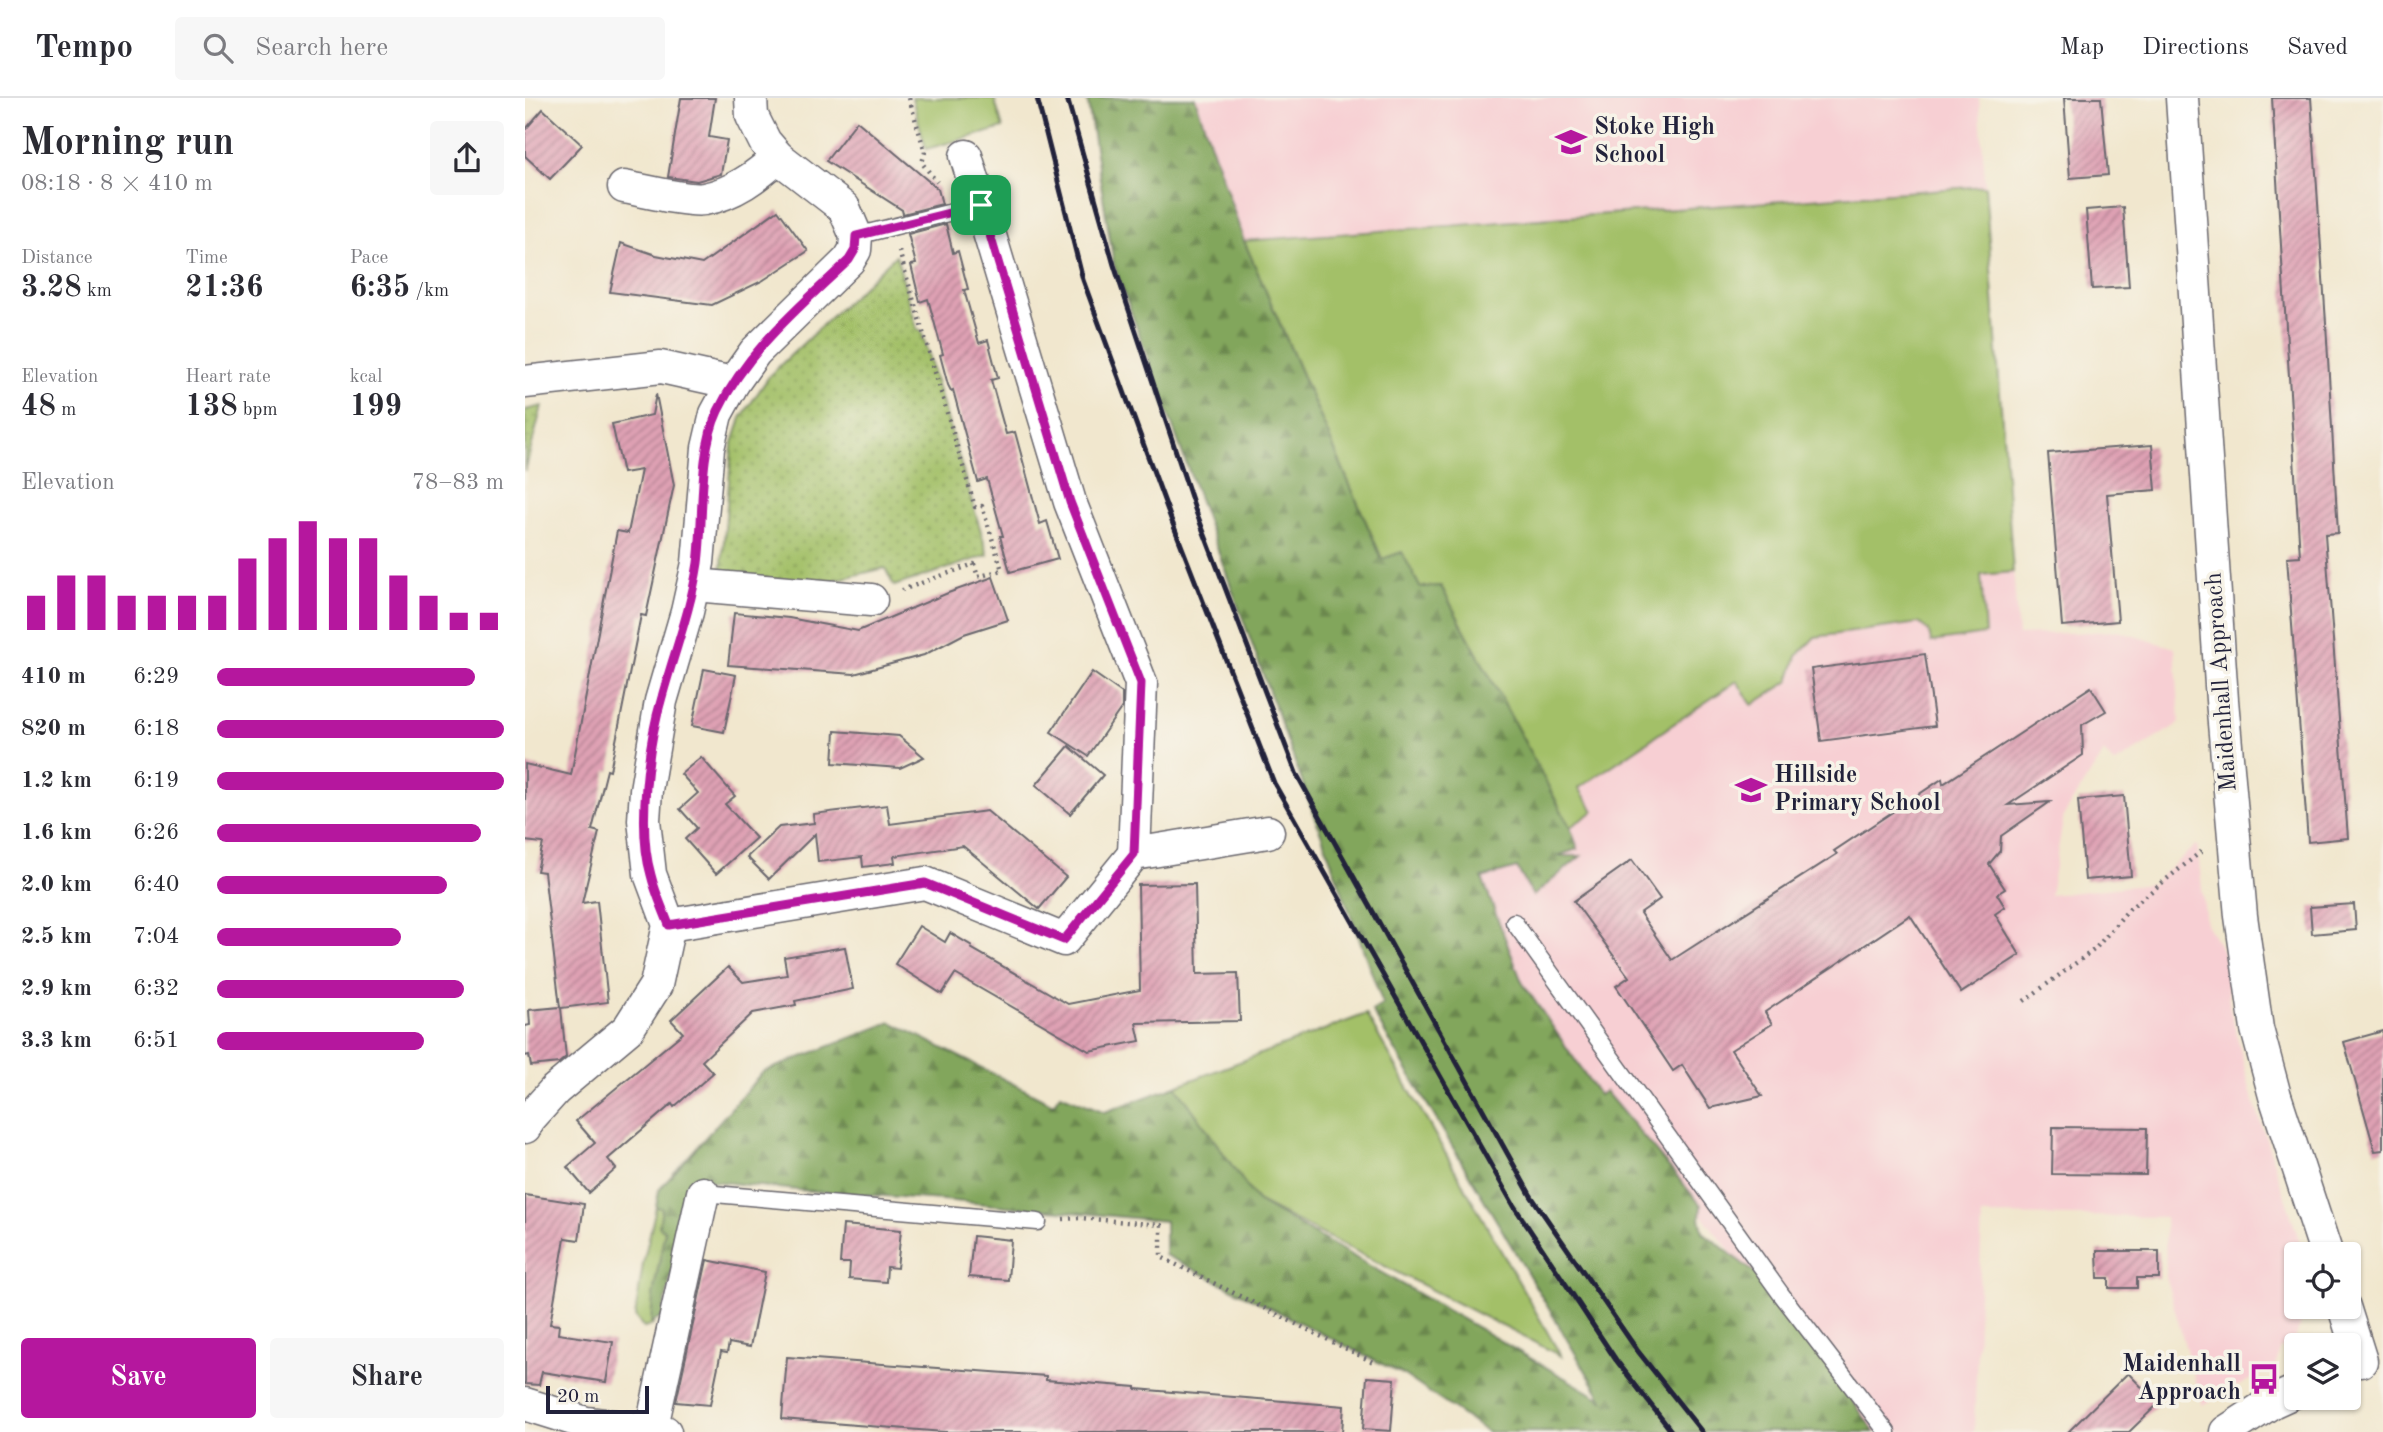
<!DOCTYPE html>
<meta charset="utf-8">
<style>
:root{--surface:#fff;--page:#f7f7f7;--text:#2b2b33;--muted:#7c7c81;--line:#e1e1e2;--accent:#b5179e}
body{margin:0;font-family:"Old Standard TT",serif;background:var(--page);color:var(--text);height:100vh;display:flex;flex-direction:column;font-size:26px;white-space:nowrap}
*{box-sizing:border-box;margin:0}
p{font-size:23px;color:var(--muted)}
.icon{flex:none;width:38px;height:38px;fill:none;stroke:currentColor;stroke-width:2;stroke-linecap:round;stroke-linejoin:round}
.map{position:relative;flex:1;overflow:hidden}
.side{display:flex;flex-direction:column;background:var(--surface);width:525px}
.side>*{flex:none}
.controls{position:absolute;left:1759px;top:1144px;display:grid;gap:14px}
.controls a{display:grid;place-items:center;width:77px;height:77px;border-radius:7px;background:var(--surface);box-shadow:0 2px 5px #0004;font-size:35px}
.scale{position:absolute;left:21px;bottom:18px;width:103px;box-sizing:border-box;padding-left:7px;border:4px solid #22223b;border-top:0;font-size:19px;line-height:24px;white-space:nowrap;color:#22223b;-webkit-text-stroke:5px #f7f3e8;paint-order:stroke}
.pin{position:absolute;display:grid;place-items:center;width:60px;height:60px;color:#fff;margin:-30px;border-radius:14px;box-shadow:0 4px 10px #0006}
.round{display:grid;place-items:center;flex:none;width:74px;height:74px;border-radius:7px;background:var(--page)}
.head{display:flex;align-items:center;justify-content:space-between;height:119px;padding:0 21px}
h1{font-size:38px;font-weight:700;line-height:52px}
.stats{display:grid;grid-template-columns:repeat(3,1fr);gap:10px;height:119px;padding:7px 21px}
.stats div{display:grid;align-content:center}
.stats b{font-size:30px;font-weight:700}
.stats small{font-size:19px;font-weight:400}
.stats p{font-size:19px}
.chart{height:196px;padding:14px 21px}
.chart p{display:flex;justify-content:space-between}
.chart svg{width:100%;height:126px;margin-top:7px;stroke:var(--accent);stroke-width:6}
.cta{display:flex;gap:14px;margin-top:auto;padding:14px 21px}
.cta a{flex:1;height:80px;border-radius:7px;background:var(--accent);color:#fff;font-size:28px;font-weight:700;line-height:80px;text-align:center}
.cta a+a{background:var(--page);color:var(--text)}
ul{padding:0 21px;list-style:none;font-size:23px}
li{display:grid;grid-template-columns:112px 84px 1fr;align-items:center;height:52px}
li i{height:18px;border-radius:9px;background:var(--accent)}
header{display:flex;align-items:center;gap:42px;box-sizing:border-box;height:98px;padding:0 35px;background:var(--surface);border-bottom:2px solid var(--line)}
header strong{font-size:33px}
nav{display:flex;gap:38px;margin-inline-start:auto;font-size:24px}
.search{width:490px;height:63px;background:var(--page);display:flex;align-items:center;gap:18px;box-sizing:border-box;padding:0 24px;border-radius:7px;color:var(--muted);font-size:26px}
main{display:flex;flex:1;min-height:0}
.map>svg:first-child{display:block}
</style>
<header>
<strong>Tempo</strong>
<div class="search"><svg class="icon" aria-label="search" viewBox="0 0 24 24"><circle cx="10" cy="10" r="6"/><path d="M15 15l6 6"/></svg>Search here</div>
<nav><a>Map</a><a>Directions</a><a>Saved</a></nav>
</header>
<main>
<section class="side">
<div class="head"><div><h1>Morning run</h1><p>08:18 · 8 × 410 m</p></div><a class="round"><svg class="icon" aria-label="share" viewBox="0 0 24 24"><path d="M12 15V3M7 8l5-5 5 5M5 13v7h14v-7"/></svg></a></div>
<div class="stats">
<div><p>Distance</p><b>3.28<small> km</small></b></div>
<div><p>Time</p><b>21:36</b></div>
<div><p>Pace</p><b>6:35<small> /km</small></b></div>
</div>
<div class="stats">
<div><p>Elevation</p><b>48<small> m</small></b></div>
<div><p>Heart rate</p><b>138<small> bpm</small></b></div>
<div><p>kcal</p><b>199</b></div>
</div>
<div class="chart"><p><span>Elevation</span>78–83 m</p>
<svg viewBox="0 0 160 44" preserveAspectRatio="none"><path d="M5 44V32M15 44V25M25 44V25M35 44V32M45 44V32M55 44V32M65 44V32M75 44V19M85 44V12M95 44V6M105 44V12M115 44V12M125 44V25M135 44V32M145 44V38M155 44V38"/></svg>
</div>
<ul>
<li><b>410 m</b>6:29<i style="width:90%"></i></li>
<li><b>820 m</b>6:18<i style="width:100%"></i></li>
<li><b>1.2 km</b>6:19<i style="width:100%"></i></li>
<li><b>1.6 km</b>6:26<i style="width:92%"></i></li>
<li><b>2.0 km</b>6:40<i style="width:80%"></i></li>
<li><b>2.5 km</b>7:04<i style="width:64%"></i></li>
<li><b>2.9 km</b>6:32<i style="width:86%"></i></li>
<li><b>3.3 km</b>6:51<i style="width:72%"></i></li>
</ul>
<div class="cta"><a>Save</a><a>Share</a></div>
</section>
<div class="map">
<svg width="1858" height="1334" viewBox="0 0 1858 1334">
<defs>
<pattern id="forest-firs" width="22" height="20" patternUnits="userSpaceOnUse" patternTransform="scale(1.75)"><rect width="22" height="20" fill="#82a65c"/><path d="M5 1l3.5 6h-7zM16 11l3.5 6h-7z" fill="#6a874d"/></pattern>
<pattern id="park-dots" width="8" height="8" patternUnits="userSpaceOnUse" patternTransform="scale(1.75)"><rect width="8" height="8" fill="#a3c067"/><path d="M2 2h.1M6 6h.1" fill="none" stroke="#849c56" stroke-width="1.8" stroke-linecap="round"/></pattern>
<pattern id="building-hatch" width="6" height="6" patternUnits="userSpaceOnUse" patternTransform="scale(1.75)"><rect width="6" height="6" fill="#dfa1b4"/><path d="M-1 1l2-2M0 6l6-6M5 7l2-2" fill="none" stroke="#b48394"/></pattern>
</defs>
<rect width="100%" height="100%" fill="#f7f3e8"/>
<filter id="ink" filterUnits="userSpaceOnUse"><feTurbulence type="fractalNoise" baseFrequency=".0143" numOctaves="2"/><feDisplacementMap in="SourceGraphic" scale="14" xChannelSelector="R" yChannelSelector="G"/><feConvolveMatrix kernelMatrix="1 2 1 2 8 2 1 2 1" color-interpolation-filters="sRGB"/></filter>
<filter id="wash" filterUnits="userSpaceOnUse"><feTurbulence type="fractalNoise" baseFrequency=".00686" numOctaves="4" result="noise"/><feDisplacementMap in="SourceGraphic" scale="28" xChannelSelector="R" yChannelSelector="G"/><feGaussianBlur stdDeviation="1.57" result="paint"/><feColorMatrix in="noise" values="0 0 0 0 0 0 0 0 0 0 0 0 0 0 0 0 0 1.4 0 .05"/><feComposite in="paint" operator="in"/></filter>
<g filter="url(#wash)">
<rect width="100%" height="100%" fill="#f1e7ce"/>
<polygon fill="#f7cfd3" points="623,0 1454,0 1493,537 1592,533 1650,550 1655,625 1589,666 1579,654 1539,717 1525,797 1627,786 1672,746 1681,826 1698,853 1705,911 1726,995 1779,1157 1771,1157 1771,1209 1781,1209 1769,1244 1755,1251 1751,1268 1677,1307 1641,1181 1640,1119 1457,1117 1449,1334 1346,1334 1080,993 1073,998 997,884"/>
<g fill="#a3c067" stroke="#627151" stroke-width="2">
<polygon points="387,0 469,0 478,30 401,51"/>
<polygon points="1460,88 1488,474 1456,477 1460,536 1406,544 1404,533 1394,525 1290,539 1272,558 1264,583 1227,607 1212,583 1054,690 1069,713 1045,729 916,488 870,491 719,143"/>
<polygon points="841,916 1036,1258 732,1103 651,988"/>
<polygon points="131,1109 137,1110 140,1133 128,1197 128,1227 119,1230 110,1219 118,1166"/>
</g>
<polygon fill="url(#forest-firs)" stroke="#52644c" stroke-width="2" points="562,0 670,0 719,143 857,461 877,454 895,489 916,488 1045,729 1053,751 1032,758 1056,758 1008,798 992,770 957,780 997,884 1074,997 1080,993 1176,1107 1175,1120 1178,1134 1256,1196 1349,1334 962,1334 879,1277 640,1157 640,1123 418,1102 272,1092 167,1081 137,1220 126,1224 128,1197 140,1133 134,1128 137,1110 131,1109 134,1092 238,974 366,924 528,1006 535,996 580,1014 651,988 732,1103 1078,1302 847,913 858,906 589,167"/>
<g fill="url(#park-dots)" stroke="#627151" stroke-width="2">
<polygon points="371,157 392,231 396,233 463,457 369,488 360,470 293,486 196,477 207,348 216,320 245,277"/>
<polygon points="17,308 0,373 0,312"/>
</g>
<g id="blocks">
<g fill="url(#building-hatch)">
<polygon points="156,0 190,0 184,39 202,42 196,76 172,83 143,79"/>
<polygon points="1539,0 1576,0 1583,77 1545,80"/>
<polygon points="1747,0 1786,0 1801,225 1813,435 1800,436 1823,740 1783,744 1762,459 1775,458"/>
<polygon points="18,11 57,47 25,81 0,58 0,32"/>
<polygon points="332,23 413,91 417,106 378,116 377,112 301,63"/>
<polygon points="1598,109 1604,189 1567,191 1561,112"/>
<polygon points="253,112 283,153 237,183 187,207 85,194 96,145 131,157 177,166"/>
<polygon points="421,126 428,155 433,153 443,191 439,192 454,245 463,242 473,280 466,282 481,336 490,334 515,426 522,423 533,461 485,474 475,438 478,438 462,381 453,384 428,292 426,293 423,287 415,257 418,256 403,201 395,204 386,167 391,166 383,136"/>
<polygon points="131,296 149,387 121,518 116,517 85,673 82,672 67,732 74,734 57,805 72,803 83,904 36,910 41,959 34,965 6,968 4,957 0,958 0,928 5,927 4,912 35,909 19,774 12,773 18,745 0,743 0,666 46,677 92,433 103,435 116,372 98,375 87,326 127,317"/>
<polygon points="1627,347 1631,392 1582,396 1593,523 1537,528 1523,355"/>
<polygon points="468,479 483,522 439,536 399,557 329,576 203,567 209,515 264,520 333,533 423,495"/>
<polygon points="1400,556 1410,628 1296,643 1286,571"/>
<polygon points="179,571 211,577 199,634 167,628"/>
<polygon points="567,574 597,595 597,609 563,658 526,634"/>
<polygon points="1566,589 1581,613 1557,627 1558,657 1483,707 1525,704 1476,738 1475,753 1464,766 1480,791 1472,796 1480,809 1470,816 1495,857 1436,895 1385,817 1240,914 1247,926 1206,952 1237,998 1185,1010 1157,967 1148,973 1091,888 1104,879 1049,803 1107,762 1135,801 1115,815 1147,862 1312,756 1309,753 1417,681 1418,686"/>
<polygon points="310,633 374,638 399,659 375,670 308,665"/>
<polygon points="544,648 578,677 545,716 511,687"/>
<polygon points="176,659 210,698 200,706 231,740 191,776 160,741 172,730 155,711 173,695 156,676"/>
<polygon points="1599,698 1606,778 1560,782 1553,702"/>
<polygon points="362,707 365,726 462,713 541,779 514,811 438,748 369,758 370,765 338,769 337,759 293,764 290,736 244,781 222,759 254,729 289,725 288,716"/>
<polygon points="670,786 672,876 713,875 715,923 611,925 615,943 564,953 430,876 417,896 370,866 394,828 420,844 425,835 447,848 446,850 543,906 615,892 613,787"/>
<polygon points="1829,806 1831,832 1787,836 1785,809"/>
<polygon points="320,849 328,891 270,903 271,907 228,915 177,963 188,975 149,1009 147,1006 83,1061 91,1071 64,1095 42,1069 70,1045 51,1023 158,935 146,922 203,869 218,884 262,877 259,859"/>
<polygon points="1858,933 1858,1052 1850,1053 1819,944"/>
<polygon points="1528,1029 1622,1030 1621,1077 1527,1076"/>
<polygon points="0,1097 59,1106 54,1142 40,1140 25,1226 34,1227 33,1236 88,1244 81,1284 17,1274 14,1287 0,1286"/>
<polygon points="318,1127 376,1132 372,1170 362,1169 361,1184 324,1181 325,1165 315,1165"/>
<polygon points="448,1138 486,1142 483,1182 444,1179"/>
<polygon points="1572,1153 1634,1153 1634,1180 1612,1180 1612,1190 1584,1190 1584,1180 1573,1180"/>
<polygon points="182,1162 240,1174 225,1249 204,1245 202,1255 196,1254 185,1307 151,1304"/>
<polygon points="262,1259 521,1278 521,1282 611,1289 611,1291 819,1308 817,1334 419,1334 257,1321"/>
<polygon points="1603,1275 1633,1306 1604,1334 1543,1334"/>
<polygon points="842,1279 870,1281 866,1333 838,1331"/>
</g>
</g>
</g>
<g filter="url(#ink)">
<use href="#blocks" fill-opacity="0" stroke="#6a676e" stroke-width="2"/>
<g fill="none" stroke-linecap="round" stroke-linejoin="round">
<defs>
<g id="lane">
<polyline points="331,138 455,107"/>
<polyline points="989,824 1256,1196 1362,1334"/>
<polyline points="178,1095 513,1124"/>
</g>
<g id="street">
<polyline points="1657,0 1697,602 1716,818 1732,931 1750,998 1802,1157"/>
<polyline points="441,58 545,404 616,585 609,756"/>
<path d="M99,89c17,3 66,15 80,12 29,-5 53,-23 74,-42"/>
<polyline points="0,284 136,269 208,285"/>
<polyline points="169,487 346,502"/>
<polyline points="144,827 400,785 539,842 609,756 743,734"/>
<polyline points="0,1029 4,1021 30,992 103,931 131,887 144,827 125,776 119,722 121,692 136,603 162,514 173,465 183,350 191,316 208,285 230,254 324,162 330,152 331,138 319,110 253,59 240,44 227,18 226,0"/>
<polyline points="1819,1209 1836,1263"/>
<polyline points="0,1306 61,1325 140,1334"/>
<polyline points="126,1333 178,1095"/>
<polyline points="1701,1334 1747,1304 1771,1293"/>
</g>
</defs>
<use href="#lane" stroke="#6a676e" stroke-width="19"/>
<use href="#street" stroke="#6a676e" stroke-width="35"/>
<g stroke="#6a676e" stroke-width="4.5" stroke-dasharray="2 5" stroke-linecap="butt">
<polyline points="384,0 400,54 397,65 412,84"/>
<polyline points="374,153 450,409 457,408 477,472 453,479 449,466 377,492"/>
<polyline points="1499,903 1570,851 1604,811 1677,753"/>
<polyline points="538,1121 555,1120 636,1127 636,1159 850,1265"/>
</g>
<use href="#lane" stroke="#fff" stroke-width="16"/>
<use href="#street" stroke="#fff" stroke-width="32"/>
<g stroke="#22223b" stroke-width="5">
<polyline points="512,0 558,182 646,421 749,685 989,1108 1091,1262 1147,1334"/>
<polyline points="542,0 589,167 670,411 771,675 1006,1098 1112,1252 1177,1334"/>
</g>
</g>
</g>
<g fill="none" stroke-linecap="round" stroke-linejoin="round" filter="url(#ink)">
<defs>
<path id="route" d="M456,107l89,297 71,181 -7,171 -70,86 -139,-57 -256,42c-6,-16 -14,-33 -18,-50 -14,-47 -3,-131 11,-178 12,-44 29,-88 36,-134 6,-45 0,-110 20,-152 29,-61 83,-105 131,-151l6,-10 1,-14z"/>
</defs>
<use href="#route" stroke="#fff" stroke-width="14"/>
<use href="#route" stroke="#b5179e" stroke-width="9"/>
</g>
<defs>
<symbol id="school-bare" viewBox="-9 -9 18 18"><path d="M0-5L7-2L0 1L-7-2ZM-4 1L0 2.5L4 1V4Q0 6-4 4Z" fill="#b5179e" stroke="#f7f3e8" stroke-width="2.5" paint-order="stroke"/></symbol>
<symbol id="bus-bare" viewBox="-9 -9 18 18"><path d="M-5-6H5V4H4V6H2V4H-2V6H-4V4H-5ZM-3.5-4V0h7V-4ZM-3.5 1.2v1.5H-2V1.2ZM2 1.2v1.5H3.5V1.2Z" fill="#b5179e" stroke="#f7f3e8" stroke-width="2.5" paint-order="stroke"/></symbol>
</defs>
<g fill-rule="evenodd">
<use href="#school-bare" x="1024" y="22" width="44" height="44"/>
<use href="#school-bare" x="1204" y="670" width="44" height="44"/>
<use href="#bus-bare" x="1717" y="1259" width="44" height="44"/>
</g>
<g text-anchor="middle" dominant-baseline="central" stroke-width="7" stroke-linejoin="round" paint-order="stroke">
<g font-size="24" font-weight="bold" fill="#22223b" stroke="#f7f3e8" text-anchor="start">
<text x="1069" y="30">Stoke High<tspan x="1069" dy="28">School</tspan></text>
<text x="1249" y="678">Hillside<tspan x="1249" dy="28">Primary School</tspan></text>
<text x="1716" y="1267" text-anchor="end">Maidenhall<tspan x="1716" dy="28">Approach</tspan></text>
</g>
<g font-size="24" fill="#22223b" stroke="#f7f3e8">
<text transform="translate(1697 584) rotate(-94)">Maidenhall Approach</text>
</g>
</g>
</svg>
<div class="controls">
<a><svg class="icon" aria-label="locate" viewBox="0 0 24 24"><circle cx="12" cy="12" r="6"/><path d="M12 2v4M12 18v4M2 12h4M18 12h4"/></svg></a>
<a><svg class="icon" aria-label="layers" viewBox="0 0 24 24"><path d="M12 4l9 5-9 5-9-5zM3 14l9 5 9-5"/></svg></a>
</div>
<div class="scale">20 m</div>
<div class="pin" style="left:456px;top:107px;background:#1e9e55"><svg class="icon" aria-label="arrive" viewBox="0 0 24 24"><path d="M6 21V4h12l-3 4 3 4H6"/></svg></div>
</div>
</main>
